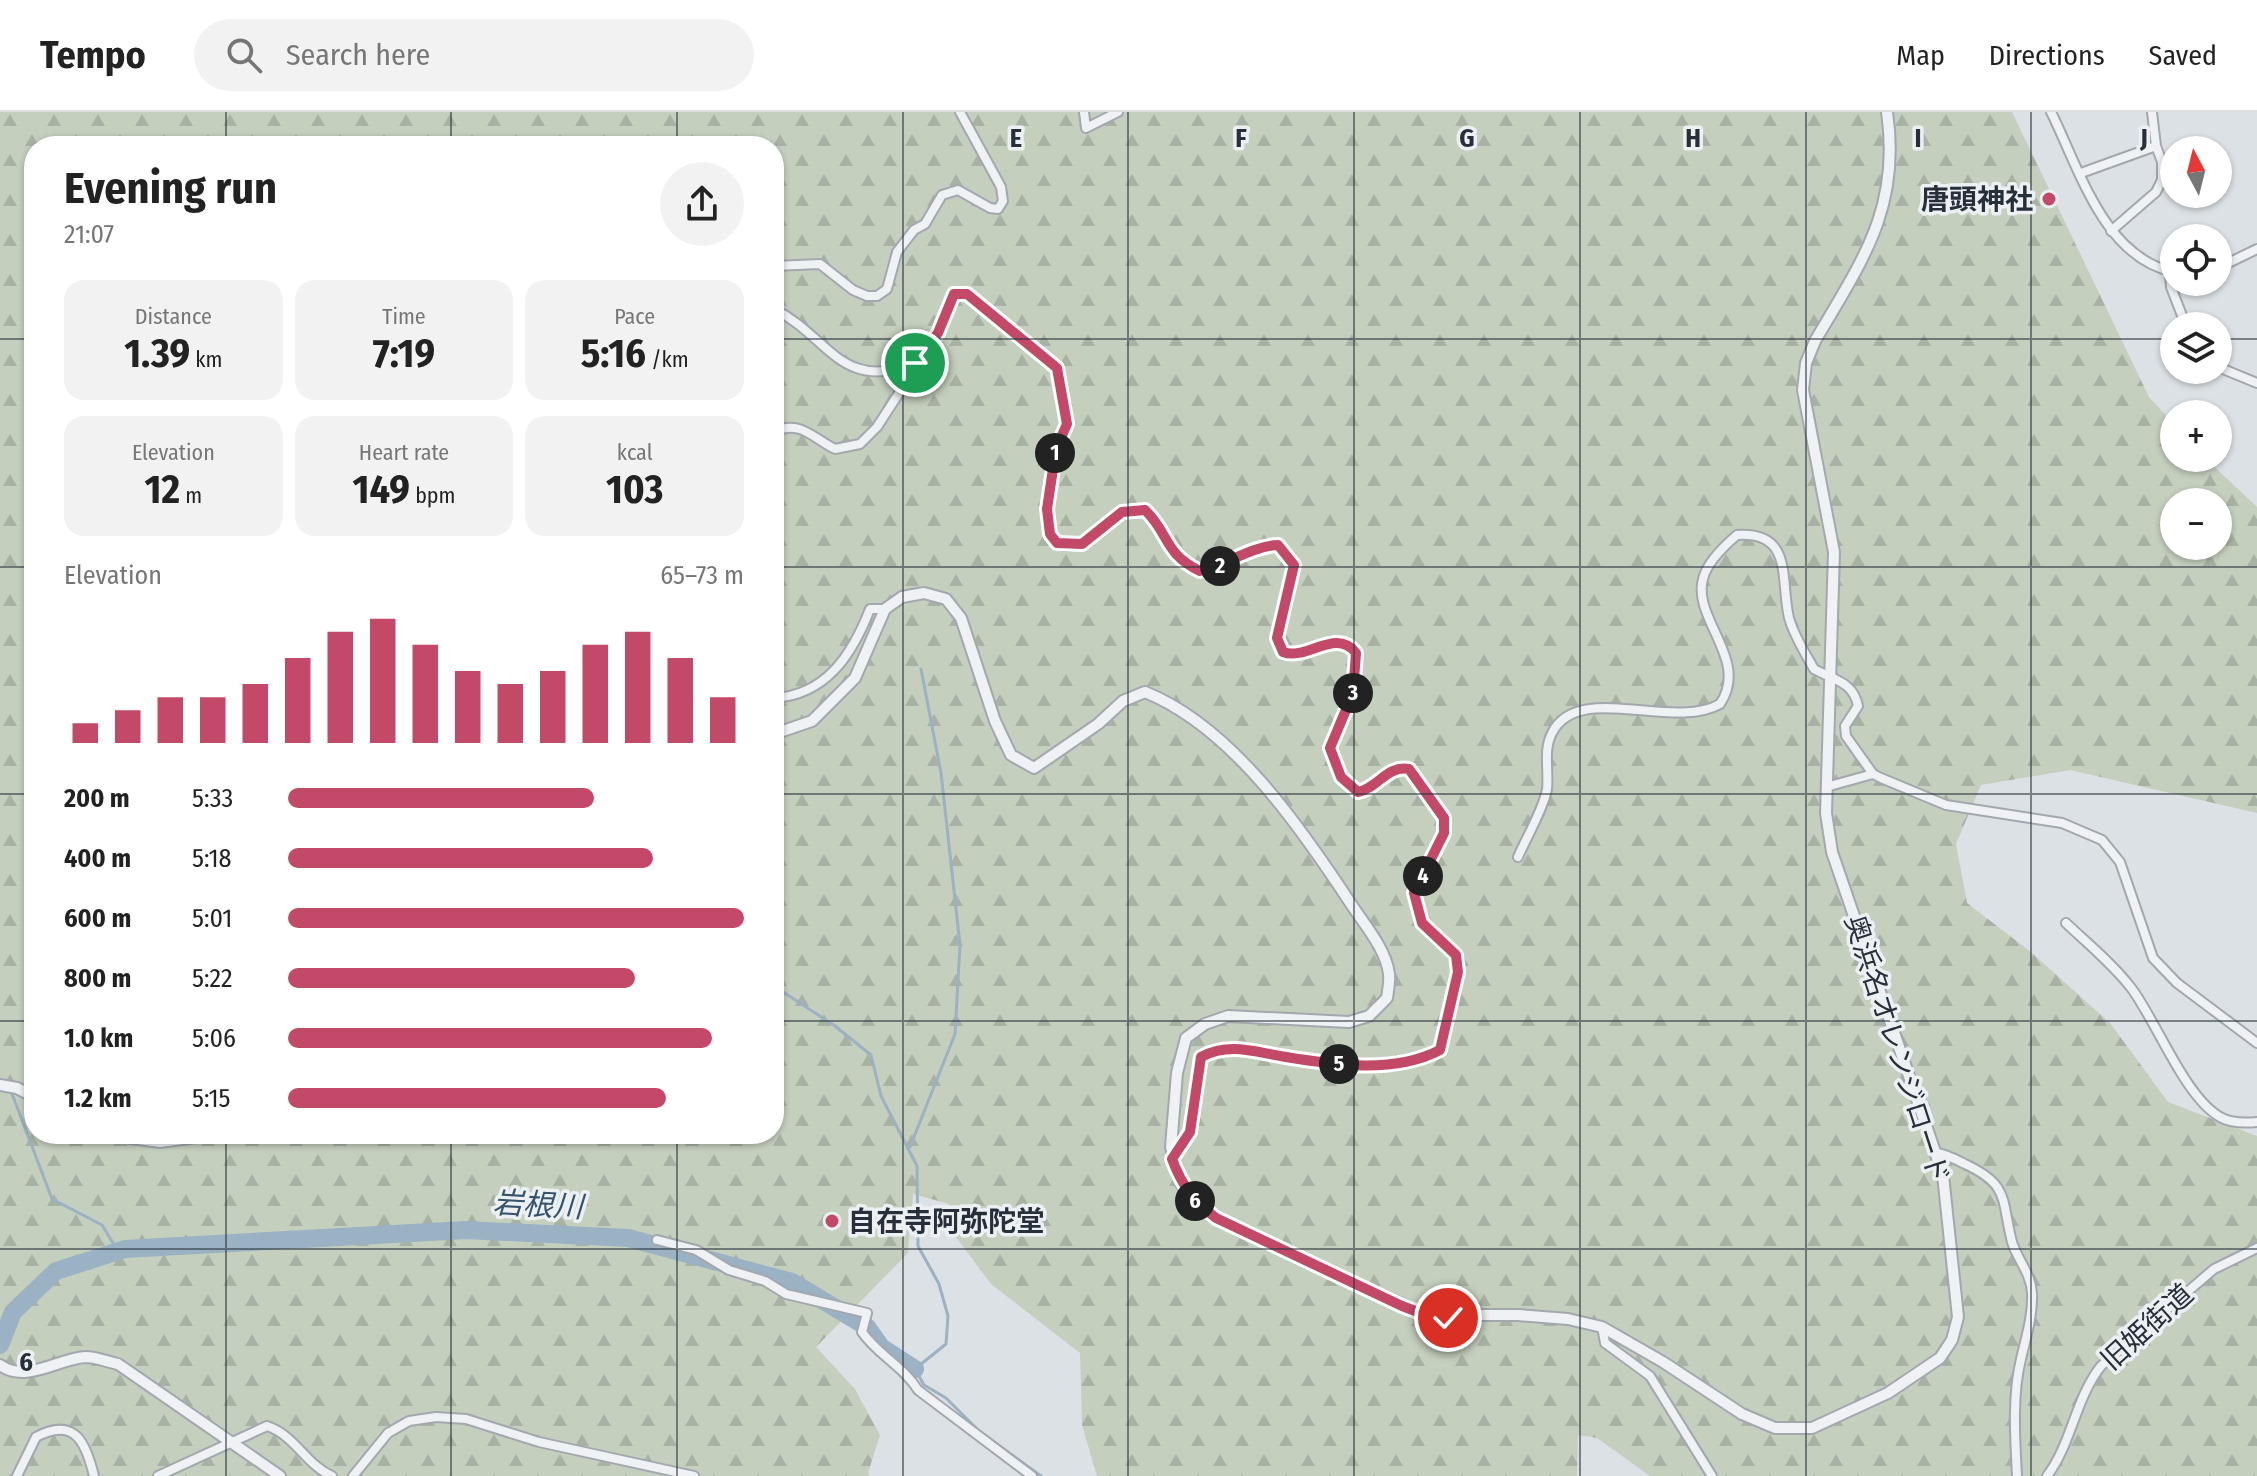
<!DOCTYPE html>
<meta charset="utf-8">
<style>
:root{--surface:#fff;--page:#f2f2f2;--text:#222;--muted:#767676;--line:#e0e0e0;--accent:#c34968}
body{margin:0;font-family:"Fira Sans Condensed","Noto Sans JP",sans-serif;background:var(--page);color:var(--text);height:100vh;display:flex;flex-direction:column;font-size:30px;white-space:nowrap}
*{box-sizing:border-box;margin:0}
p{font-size:26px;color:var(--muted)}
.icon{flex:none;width:44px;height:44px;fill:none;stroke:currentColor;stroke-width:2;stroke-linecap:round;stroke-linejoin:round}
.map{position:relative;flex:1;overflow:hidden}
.panel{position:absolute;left:24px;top:24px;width:760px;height:1008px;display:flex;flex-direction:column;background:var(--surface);border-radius:32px;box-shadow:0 2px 6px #0004}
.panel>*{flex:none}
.needle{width:52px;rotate:353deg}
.controls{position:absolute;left:2160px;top:24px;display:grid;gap:16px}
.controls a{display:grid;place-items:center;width:72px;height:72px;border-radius:50%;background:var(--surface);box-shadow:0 2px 6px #0004;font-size:40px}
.pin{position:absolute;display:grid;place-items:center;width:68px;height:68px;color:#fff;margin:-34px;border:4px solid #fff;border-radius:50%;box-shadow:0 2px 8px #0007}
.km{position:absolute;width:40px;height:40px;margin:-20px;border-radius:50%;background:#222;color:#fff;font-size:22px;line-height:40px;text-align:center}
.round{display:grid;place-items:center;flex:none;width:84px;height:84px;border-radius:42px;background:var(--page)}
.head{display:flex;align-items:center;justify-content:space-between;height:136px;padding:0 40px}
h1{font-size:44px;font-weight:700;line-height:60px}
.metrics{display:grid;grid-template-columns:repeat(3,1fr);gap:12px;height:136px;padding:8px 40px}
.metrics div{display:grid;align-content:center;border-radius:20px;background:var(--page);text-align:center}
.metrics b{font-size:40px;font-weight:700}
.metrics small{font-size:22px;font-weight:400}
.metrics p{font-size:22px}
.chart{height:224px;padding:16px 40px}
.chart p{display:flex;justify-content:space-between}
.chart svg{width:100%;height:144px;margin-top:8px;stroke:var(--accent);stroke-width:6}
ul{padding:0 40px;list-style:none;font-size:26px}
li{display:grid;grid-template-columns:128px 96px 1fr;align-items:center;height:60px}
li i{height:20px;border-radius:10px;background:var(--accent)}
header{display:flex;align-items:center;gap:48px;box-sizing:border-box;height:112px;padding:0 40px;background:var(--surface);border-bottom:2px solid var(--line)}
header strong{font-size:38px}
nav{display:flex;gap:44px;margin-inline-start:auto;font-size:28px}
.search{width:560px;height:72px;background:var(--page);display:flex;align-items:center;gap:20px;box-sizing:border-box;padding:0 28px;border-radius:44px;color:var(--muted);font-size:30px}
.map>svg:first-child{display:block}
</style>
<header>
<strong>Tempo</strong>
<div class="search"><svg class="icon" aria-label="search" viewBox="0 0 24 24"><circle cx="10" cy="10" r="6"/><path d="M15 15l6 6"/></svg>Search here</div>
<nav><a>Map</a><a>Directions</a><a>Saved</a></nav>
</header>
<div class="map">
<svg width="2257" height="1364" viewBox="0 0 2257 1364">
<defs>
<pattern id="forest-firs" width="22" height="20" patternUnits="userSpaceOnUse" patternTransform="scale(2)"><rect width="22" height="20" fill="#c4cfbe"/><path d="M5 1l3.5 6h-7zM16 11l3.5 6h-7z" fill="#a8b2a4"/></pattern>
</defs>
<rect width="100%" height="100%" fill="#dce1e5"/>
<path fill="url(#forest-firs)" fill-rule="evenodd" d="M0,0h2012l137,285 25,27v34h31l52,49v306l-187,-43 -89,15 -25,59 11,59 64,49 79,71 58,79 89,34v340h-607l-53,-38 -19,-3 -1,41h-480l-15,-51 -2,-72 -89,-69 -38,-51 -4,-29 -36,-10 -5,59 -92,94 39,42 25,46 -12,38 2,3h-870zM34,34h740v988h-740zM2174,390h44v44h-44z"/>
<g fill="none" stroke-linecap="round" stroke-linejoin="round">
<g stroke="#9ab2c3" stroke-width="3">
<polyline points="774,874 835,914 871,943 881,984 917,1054 918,1134 939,1172 948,1204 946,1232 915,1257 924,1273 946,1286 979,1319 1041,1364"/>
<polyline points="11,979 52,1087 102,1113 118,1139"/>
<polyline points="910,1035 955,922 960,833 941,661 921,557"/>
</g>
<polyline stroke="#9ab2c3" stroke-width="18" points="0,1233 13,1200 56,1159 125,1137 466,1118 628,1126 792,1170 867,1215 881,1235 915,1257"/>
<defs>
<g id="minor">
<polyline points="1084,0 1086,16 1118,0"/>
<path d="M2051,0c28,56 53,146 123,160"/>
<polyline points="2081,61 2156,34"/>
<polyline points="2111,119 2156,80 2162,68 2162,50 2156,34 2152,0"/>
<polyline points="774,154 820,152 853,178 867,184 877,184 887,177 897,140 914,118 925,112 942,83 958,78 990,96 998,97 1003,89 1001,75 960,0"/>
<polyline points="2218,156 2257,137"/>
<polyline points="2170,160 2171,175 2186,214"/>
<path d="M774,197c55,27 66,84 141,54"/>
<polyline points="2218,255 2257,271"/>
<path d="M774,320c25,-13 39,6 61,17l25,-5 17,-17 61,-94 16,-39h13l90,74 10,56 -11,25 -9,60 3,25 14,12 18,-2 40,-32 23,-2c25,24 18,43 55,61 26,-6 52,-25 78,-26l16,20 -17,73 6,14c25,9 53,-24 73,1l-3,40 -23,55 11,29 17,15c21,-4 29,-27 51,-23l35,49v15l-30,60 8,30 34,32 2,17 -18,78c-46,24 -105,15 -154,7 -32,-5 -56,-15 -85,0l-11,75 -17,26"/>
<path d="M774,586c52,-3 78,-43 96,-89h15"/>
<polyline points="1826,675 1873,662"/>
<path d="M1518,745c8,-19 26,-49 29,-68 2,-19 -4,-39 5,-56 26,-52 120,-2 168,-29 30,-44 -28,-85 -17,-125 4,-17 21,-33 34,-44 57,-4 43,45 52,83 5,18 16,35 25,51 19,11 39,12 44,37l-13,20 1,10 27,38 8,4 65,27 116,18 40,17 18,22 33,96 24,25 80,60"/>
<path d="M2066,811c22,21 48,42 66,66 25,34 53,108 88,128 10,6 26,6 37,5"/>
<path d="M1937,1041c11,2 18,6 28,11 45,21 36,35 47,78 5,17 19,31 20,51 1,23 -6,44 -11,66 -9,36 -6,80 -4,117"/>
<path d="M657,1128l39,10 33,20 36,11 21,13 81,19 -5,19c16,23 41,34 56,58l114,86"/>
<polyline points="1602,1215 1605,1231 1650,1264 1712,1364"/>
<path d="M17,1364l19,-39c39,-21 50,6 58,39"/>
<path d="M158,1364l109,-50c28,9 39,39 65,50"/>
<polyline points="353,1364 388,1321 409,1309 436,1305 466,1307 539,1330 694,1364"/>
<path d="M2047,1364c25,-33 28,-77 54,-110l113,-97 43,-21"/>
</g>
<g id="tertiary">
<path d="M774,622l38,-13 43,-43 30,-69 17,-12 22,-4 22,6 15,19 34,103 16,34 23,13 64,-44 25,-23 22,-9c87,35 156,136 206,212 13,20 35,45 38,70 1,7 -1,16 -2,24l-18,18 -20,6 -121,-6 -23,8 -19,14 -9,35 -6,74 9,35 16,21 20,15 75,37 135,60h92l50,4 34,8 61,35 79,52 33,14h37l76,-35 52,-35 12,-18 6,-23 -15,-142 -111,-323 -6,-39 8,-261 -31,-162 3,-27 9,-22c47,-80 86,-133 72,-229"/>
<polyline points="0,973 17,976 34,985"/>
<polyline points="102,1022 160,1030 219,1022"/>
<path d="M0,1253c26,19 59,-7 86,-8 10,0 22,5 32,7l162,112"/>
</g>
</defs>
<use href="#minor" stroke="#a2a8ae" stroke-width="12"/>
<use href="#tertiary" stroke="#a2a8ae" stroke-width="14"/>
<use href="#minor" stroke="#eff1f4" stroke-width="8"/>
<use href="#tertiary" stroke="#eff1f4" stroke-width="10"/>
</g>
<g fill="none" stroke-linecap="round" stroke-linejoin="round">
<defs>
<path id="route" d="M915,251l23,-30 16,-39h13l90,74 10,56 -11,25 -9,60 3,25 7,9 25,1 40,-32 23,-2c25,24 18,43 55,61 26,-6 52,-25 78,-26l16,20 -17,73 6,14c24,9 53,-25 73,1l-3,40 -23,55 11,29 17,15c20,-4 29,-27 51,-23l35,49v15l-30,60 8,30 34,32 2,17 -18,78c-46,24 -105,15 -154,7 -32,-5 -56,-15 -85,0l-11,75 -18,27c10,27 22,42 44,59l186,88 24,9 22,3"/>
</defs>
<use href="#route" stroke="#fff" stroke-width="16"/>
<use href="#route" stroke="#c34968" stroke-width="10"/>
</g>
<path fill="none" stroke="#27303a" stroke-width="2" stroke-opacity="0.55" d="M226,0v34M451,0v34M677,0v34M903,0v1364M1128,0v1364M1354,0v1364M1580,0v1364M1806,0v1364M2031,0v1364M0,227h34M774,227h1400M2218,227h39M0,455h34M774,455h1483M0,682h34M774,682h1483M0,909h34M774,909h1483M226,1022v342M451,1022v342M677,1022v342M0,1137h2257"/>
<g fill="#c34968" stroke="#ecf0f3" stroke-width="3">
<circle cx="2049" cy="87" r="8"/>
<circle cx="832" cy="1109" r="8"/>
</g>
<g text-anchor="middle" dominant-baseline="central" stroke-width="7" stroke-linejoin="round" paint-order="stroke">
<g font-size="28" font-weight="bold" fill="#27303a" stroke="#ecf0f3" text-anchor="end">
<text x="2033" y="87">唐頭神社</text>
<text x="848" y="1109" text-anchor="start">自在寺阿弥陀堂</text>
</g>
<g font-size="28" fill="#27303a" stroke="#ecf0f3">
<text transform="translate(1897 937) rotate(72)">奥浜名オレンジロード</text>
<text transform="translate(2147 1215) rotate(-42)">旧姫街道</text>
</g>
<g font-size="30" font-style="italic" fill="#35536b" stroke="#ecf0f3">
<text transform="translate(538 1093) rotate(3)">岩根川</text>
</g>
</g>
<g font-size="26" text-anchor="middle" font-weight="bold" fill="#27303a" stroke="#ecf0f3" stroke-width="7" stroke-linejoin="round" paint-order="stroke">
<text x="1016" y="35">E</text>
<text x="1241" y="35">F</text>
<text x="1467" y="35">G</text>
<text x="1693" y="35">H</text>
<text x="1918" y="35">I</text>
<text x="2144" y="35">J</text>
<text x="26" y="1259">6</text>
</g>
</svg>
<div class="controls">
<a><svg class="needle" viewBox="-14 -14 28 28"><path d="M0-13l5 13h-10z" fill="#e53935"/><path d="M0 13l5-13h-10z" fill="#767676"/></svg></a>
<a><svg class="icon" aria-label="locate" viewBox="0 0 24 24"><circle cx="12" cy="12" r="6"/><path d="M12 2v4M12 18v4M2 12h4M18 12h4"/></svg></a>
<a><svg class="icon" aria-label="layers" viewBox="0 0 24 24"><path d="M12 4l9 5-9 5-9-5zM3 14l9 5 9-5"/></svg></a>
<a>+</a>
<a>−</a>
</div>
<div class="pin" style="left:915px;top:251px;background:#1e9e55"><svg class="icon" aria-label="arrive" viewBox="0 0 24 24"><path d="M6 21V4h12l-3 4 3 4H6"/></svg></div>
<div class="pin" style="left:1448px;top:1206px;background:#d93025"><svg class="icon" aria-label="check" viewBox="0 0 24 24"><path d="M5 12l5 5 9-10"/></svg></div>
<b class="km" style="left:1055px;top:341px">1</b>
<b class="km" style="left:1220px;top:454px">2</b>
<b class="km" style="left:1353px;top:581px">3</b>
<b class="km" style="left:1423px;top:764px">4</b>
<b class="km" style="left:1339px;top:952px">5</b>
<b class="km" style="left:1195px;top:1089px">6</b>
<section class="panel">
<div class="head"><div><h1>Evening run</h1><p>21:07</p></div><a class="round"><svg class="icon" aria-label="share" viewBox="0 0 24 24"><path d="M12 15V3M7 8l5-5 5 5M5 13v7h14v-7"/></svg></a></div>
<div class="metrics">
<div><p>Distance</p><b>1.39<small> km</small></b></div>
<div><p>Time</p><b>7:19</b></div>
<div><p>Pace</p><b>5:16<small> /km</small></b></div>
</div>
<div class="metrics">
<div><p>Elevation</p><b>12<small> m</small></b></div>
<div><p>Heart rate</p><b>149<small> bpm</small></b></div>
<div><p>kcal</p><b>103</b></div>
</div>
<div class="chart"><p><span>Elevation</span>65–73 m</p>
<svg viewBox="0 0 160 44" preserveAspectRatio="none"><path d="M5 44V38M15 44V34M25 44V30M35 44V30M45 44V26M55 44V18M65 44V10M75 44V6M85 44V14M95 44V22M105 44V26M115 44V22M125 44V14M135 44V10M145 44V18M155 44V30"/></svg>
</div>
<ul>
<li><b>200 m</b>5:33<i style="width:67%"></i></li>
<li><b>400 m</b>5:18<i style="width:80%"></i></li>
<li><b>600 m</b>5:01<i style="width:100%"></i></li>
<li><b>800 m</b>5:22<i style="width:76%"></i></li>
<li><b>1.0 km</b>5:06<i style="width:93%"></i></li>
<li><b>1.2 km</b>5:15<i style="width:83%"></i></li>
</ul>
</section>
</div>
